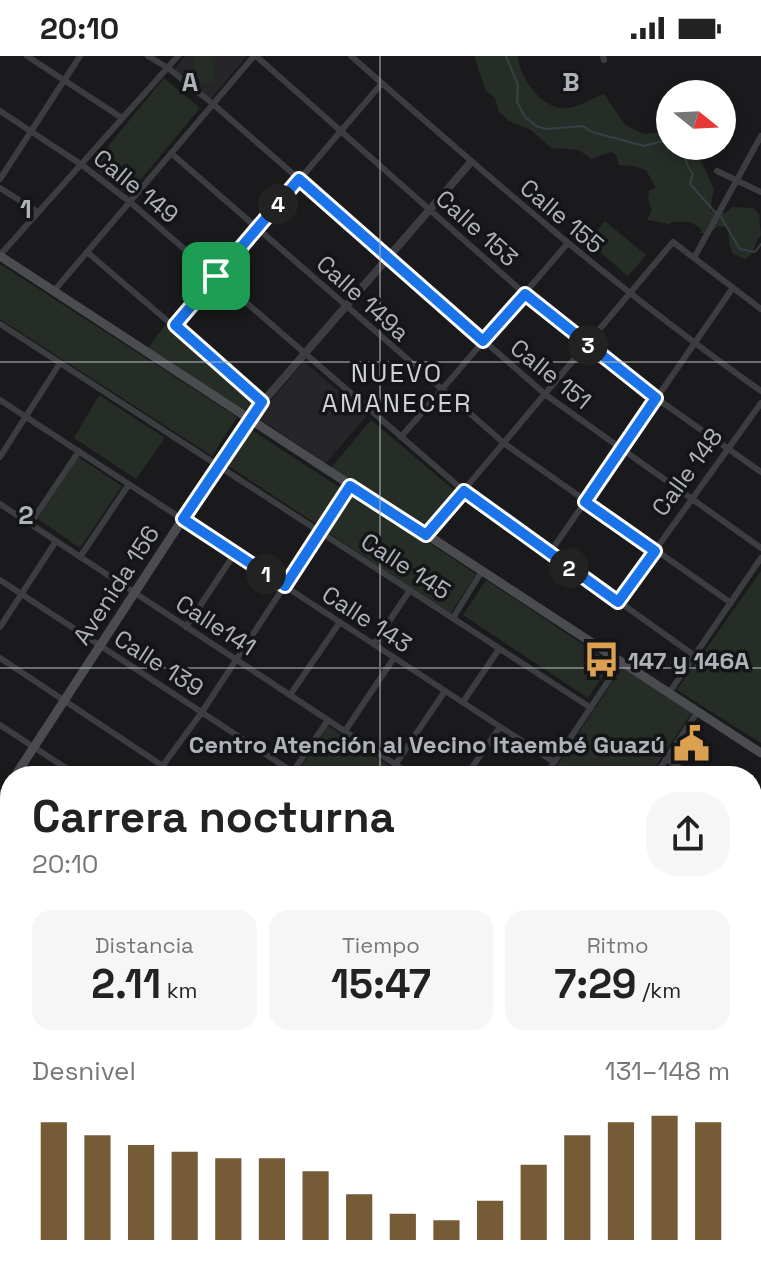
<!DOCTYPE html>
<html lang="es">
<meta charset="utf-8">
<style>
:root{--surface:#fff;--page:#f6f6f6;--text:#222;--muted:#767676;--accent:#765b37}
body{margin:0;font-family:"Space Grotesk",sans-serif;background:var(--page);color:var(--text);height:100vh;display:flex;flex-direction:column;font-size:30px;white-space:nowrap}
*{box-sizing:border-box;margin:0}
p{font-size:26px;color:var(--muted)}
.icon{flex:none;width:44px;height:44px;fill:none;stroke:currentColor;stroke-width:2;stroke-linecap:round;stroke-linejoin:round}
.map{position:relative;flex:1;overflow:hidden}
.drawer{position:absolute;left:0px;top:710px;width:762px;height:514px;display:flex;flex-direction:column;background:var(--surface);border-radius:32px 32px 0 0;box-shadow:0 4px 12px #0003}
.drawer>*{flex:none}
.needle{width:52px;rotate:108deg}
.fabs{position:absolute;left:656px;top:24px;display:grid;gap:16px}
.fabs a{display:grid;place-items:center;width:80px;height:80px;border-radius:50%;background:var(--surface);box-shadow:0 4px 12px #0003;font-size:40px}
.pin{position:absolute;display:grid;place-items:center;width:68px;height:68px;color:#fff;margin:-34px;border-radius:16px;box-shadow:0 4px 12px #0006}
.km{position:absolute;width:40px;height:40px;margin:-20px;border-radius:50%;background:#222;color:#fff;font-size:22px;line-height:40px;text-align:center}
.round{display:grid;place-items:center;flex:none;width:84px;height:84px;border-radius:32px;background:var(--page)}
.head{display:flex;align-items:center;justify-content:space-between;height:136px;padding:0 32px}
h1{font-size:44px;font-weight:700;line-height:60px}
.stats{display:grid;grid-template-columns:repeat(3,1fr);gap:12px;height:136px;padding:8px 32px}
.stats div{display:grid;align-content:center;border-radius:20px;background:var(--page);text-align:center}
.stats b{font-size:40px;font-weight:700}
.stats small{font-size:22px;font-weight:400}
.stats p{font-size:22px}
.chart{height:224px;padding:16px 32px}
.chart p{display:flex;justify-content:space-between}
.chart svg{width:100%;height:144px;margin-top:8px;stroke:var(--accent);stroke-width:6}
.status{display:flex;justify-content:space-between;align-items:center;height:56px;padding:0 40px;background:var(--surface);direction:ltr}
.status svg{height:22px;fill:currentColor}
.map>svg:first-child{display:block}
</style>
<div class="status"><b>20:10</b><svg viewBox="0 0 49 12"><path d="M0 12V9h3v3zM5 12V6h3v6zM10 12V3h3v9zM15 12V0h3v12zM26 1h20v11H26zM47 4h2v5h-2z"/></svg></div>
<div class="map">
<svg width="761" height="1223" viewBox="0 0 761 1223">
<rect width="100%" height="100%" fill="#1a1a1c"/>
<g fill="#262629">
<polygon points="185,0 247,0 208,46 173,15"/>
<polygon points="304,306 367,359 326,407 257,361"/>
</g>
<g fill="#262d27">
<polygon points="193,0 212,0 216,26 198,29"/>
<path d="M474,0h44c1,21 24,55 49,52 12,-1 26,-10 37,-14l21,31 19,9 26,-3v15h24l20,43 -4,22 15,2 7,-6 21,1 6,6 2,21 -4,5 -4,13 -8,6 -12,-5 -4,-11 -1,-15 -10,-2 -9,7h-10l3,-3 -11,-8h-19l-3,2 -22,-4 5,-10 -4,-10 1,-9 7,-3 -10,-18 -12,-4 -15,-1 -3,-10 -5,-3 -20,7 -12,-9 -28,-2 -20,-18 -22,-9 -10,-9 -4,-14 -9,-7z"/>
<polygon points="164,22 200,52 128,139 92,110"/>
<polygon points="605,165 646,199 628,220 588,186"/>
<polygon points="0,208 237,361 212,400 0,263"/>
<polygon points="165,269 256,347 247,356 148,292"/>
<polygon points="99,339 165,382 136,423 74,382"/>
<polygon points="371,364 455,435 425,471 331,412"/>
<polygon points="247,371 342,433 318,469 224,407"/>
<polygon points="78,401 122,430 80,492 38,463"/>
<polygon points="352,436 476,518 450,558 326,475"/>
<polygon points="761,515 761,687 677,634"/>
<polygon points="486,524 611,607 588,642 463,559"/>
<polygon points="622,612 692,656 649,720 550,720"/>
<polygon points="328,670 405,720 301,720 297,717"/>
<polygon points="102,1214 278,1214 292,1223 98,1223"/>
<polygon points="545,1214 573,1214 567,1223 539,1223"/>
</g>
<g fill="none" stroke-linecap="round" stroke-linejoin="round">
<g stroke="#364045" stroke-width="2">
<polyline points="506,0 518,29 517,46 525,61 536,70 546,73 583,70 592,76 644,90 663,85 670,87"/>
<path d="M678,90c8,9 7,19 15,28l-3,10 26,29"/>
<polyline points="721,161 740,193 755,196 761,188"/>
</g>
<g stroke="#3b3d40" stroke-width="6">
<polyline points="27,0 122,62"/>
<polyline points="148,0 168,12 213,48 546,339 761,492"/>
<polyline points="256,0 525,238 656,342 761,416"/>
<path d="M351,0c133,117 265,233 410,335"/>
<polyline points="603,0 604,4"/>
<polyline points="0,55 82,109 130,146 464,435 695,600"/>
<polyline points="171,97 505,388 731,547"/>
<polyline points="717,115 761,136"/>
<polyline points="0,123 80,0"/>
<polyline points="0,132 38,156"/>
<polyline points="87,196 262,346"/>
<polyline points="0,199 178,0"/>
<polyline points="694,202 761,80"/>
<polyline points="53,236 254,0"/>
<polyline points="0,268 591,652"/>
<polyline points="175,269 382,27"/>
<polyline points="0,344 554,706"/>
<polyline points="401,381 567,188"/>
<polyline points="0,401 60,307"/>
<polyline points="0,448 413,720"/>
<polyline points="30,468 79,395"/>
<polyline points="426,479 673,186 761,253"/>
<polyline points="549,498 732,233"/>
<polyline points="80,501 129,428"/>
<polyline points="0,524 299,720"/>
<polyline points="618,546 761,347"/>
<polyline points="453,562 482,515"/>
<polyline points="0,571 56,485"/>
<polyline points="186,571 235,497"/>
<polyline points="374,588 410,534"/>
<polyline points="0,602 178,720"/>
<polyline points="669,637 761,502"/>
<polyline points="290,639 340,566"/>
<polyline points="463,646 499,593"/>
<polyline points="0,669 78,720"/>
<polyline points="345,675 394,602"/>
<polyline points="666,703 693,720"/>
<polyline points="395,709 445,635"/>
<polyline points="155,720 202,656 350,430"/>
<polyline points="290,720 328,664"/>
<polyline points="466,720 500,671"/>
<polyline points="545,720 621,606"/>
<polyline points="655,720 698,655"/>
<polyline points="752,758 761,764"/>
<polyline points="0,786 10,792"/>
<polyline points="752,836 761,842"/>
<polyline points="0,908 10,914"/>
<polyline points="752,943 761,929"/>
<polyline points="0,956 10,942"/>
<polyline points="752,1050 761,1056"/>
<polyline points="752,1122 761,1109"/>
<polyline points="752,1164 761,1169"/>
<polyline points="384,1214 398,1223"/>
<polyline points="493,1214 507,1223"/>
<polyline points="650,1214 664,1223"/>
<polyline points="328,1223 334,1214"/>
<polyline points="460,1223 465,1214"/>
<polyline points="571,1223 577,1214"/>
<polyline points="685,1223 691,1214"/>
</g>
<g stroke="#3b3d40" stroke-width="8">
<polyline points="248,363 471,106"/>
<polyline points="89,1223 93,1214"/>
</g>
<g stroke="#4a4c50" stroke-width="9">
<polyline points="0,200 761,697"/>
<polyline points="15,720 248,363"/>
<polyline points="0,743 10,727"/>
<polyline points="0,1027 10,1033"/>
<polyline points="287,1214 301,1223"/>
</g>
</g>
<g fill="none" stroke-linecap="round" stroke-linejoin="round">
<defs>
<polygon id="route" points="299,123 483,285 525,238 656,342 585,446 655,495 618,546 464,435 426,479 350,430 285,530 183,463 262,346 175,269"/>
</defs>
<use href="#route" stroke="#fff" stroke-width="16"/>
<use href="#route" stroke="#1a73e8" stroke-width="10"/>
</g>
<path fill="none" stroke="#aeb3ba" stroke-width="2" stroke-opacity="0.55" d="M380,0v720M0,306h761M0,612h761M0,917h10M752,917h9M380,1214v9"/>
<defs>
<symbol id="bus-bare" viewBox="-9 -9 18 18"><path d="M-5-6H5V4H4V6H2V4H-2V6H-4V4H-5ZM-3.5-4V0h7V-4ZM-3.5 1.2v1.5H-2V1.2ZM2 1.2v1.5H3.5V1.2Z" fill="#dca051" stroke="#151517" stroke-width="2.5" paint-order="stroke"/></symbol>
<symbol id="civic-bare" viewBox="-9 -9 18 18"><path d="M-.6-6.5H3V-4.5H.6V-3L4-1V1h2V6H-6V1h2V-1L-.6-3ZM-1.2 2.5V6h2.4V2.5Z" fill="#dca051" stroke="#151517" stroke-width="2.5" paint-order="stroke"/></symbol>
</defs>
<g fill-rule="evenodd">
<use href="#bus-bare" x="576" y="578" width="51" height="51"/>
<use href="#civic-bare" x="666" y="662" width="51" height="51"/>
</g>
<g text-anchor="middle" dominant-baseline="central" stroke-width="7" stroke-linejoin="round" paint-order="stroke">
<g font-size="24" fill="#aeb3ba" stroke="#151517">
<text transform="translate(136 130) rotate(39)">Calle 149</text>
<text transform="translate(562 160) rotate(40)">Calle 155</text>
<text transform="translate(477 172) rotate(42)">Calle 153</text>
<text transform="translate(363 242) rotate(42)">Calle 149a</text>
<text transform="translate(551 318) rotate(39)">Calle 151</text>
<text transform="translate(687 416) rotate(-54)">Calle 148</text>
<text transform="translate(406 510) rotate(33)">Calle 145</text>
<text transform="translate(116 529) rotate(-57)">Avenida 156</text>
<text transform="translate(367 563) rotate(33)">Calle 143</text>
<text transform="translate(216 569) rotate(33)">Calle141</text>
<text transform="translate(159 607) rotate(33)">Calle 139</text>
</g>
<g font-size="24" font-weight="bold" fill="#aeb3ba" stroke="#151517" text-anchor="start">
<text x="628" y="604">147 y 146A</text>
<text x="665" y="688" text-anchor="end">Centro Atención al Vecino Itaembé Guazú</text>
</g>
<g font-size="26" letter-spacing="2" fill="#ced1d6" stroke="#151517">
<text x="397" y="317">NUEVO<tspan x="397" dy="30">AMANECER</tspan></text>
</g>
</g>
<g font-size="26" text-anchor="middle" font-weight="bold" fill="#aeb3ba" stroke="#151517" stroke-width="7" stroke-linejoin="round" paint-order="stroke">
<text x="190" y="35">A</text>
<text x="571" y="35">B</text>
<text x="26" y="162">1</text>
<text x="26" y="468">2</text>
</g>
</svg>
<div class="fabs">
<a><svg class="needle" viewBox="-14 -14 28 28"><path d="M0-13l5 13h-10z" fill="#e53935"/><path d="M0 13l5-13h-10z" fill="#767676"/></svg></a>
</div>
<div class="pin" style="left:216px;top:220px;background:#1e9e55"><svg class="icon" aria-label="arrive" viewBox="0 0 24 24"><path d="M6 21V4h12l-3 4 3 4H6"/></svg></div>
<b class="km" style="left:266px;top:518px">1</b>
<b class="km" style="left:569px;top:512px">2</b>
<b class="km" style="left:588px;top:289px">3</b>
<b class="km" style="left:278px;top:148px">4</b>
<section class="drawer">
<div class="head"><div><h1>Carrera nocturna</h1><p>20:10</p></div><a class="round"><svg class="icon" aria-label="share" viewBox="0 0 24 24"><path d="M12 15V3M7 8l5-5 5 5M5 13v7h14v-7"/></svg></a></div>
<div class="stats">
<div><p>Distancia</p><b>2.11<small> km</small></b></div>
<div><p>Tiempo</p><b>15:47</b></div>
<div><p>Ritmo</p><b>7:29<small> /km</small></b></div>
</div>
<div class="chart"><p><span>Desnivel</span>131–148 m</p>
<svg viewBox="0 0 160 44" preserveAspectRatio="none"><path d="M5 44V8M15 44V12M25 44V15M35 44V17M45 44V19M55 44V19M65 44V23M75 44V30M85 44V36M95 44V38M105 44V32M115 44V21M125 44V12M135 44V8M145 44V6M155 44V8"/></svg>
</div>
</section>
</div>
